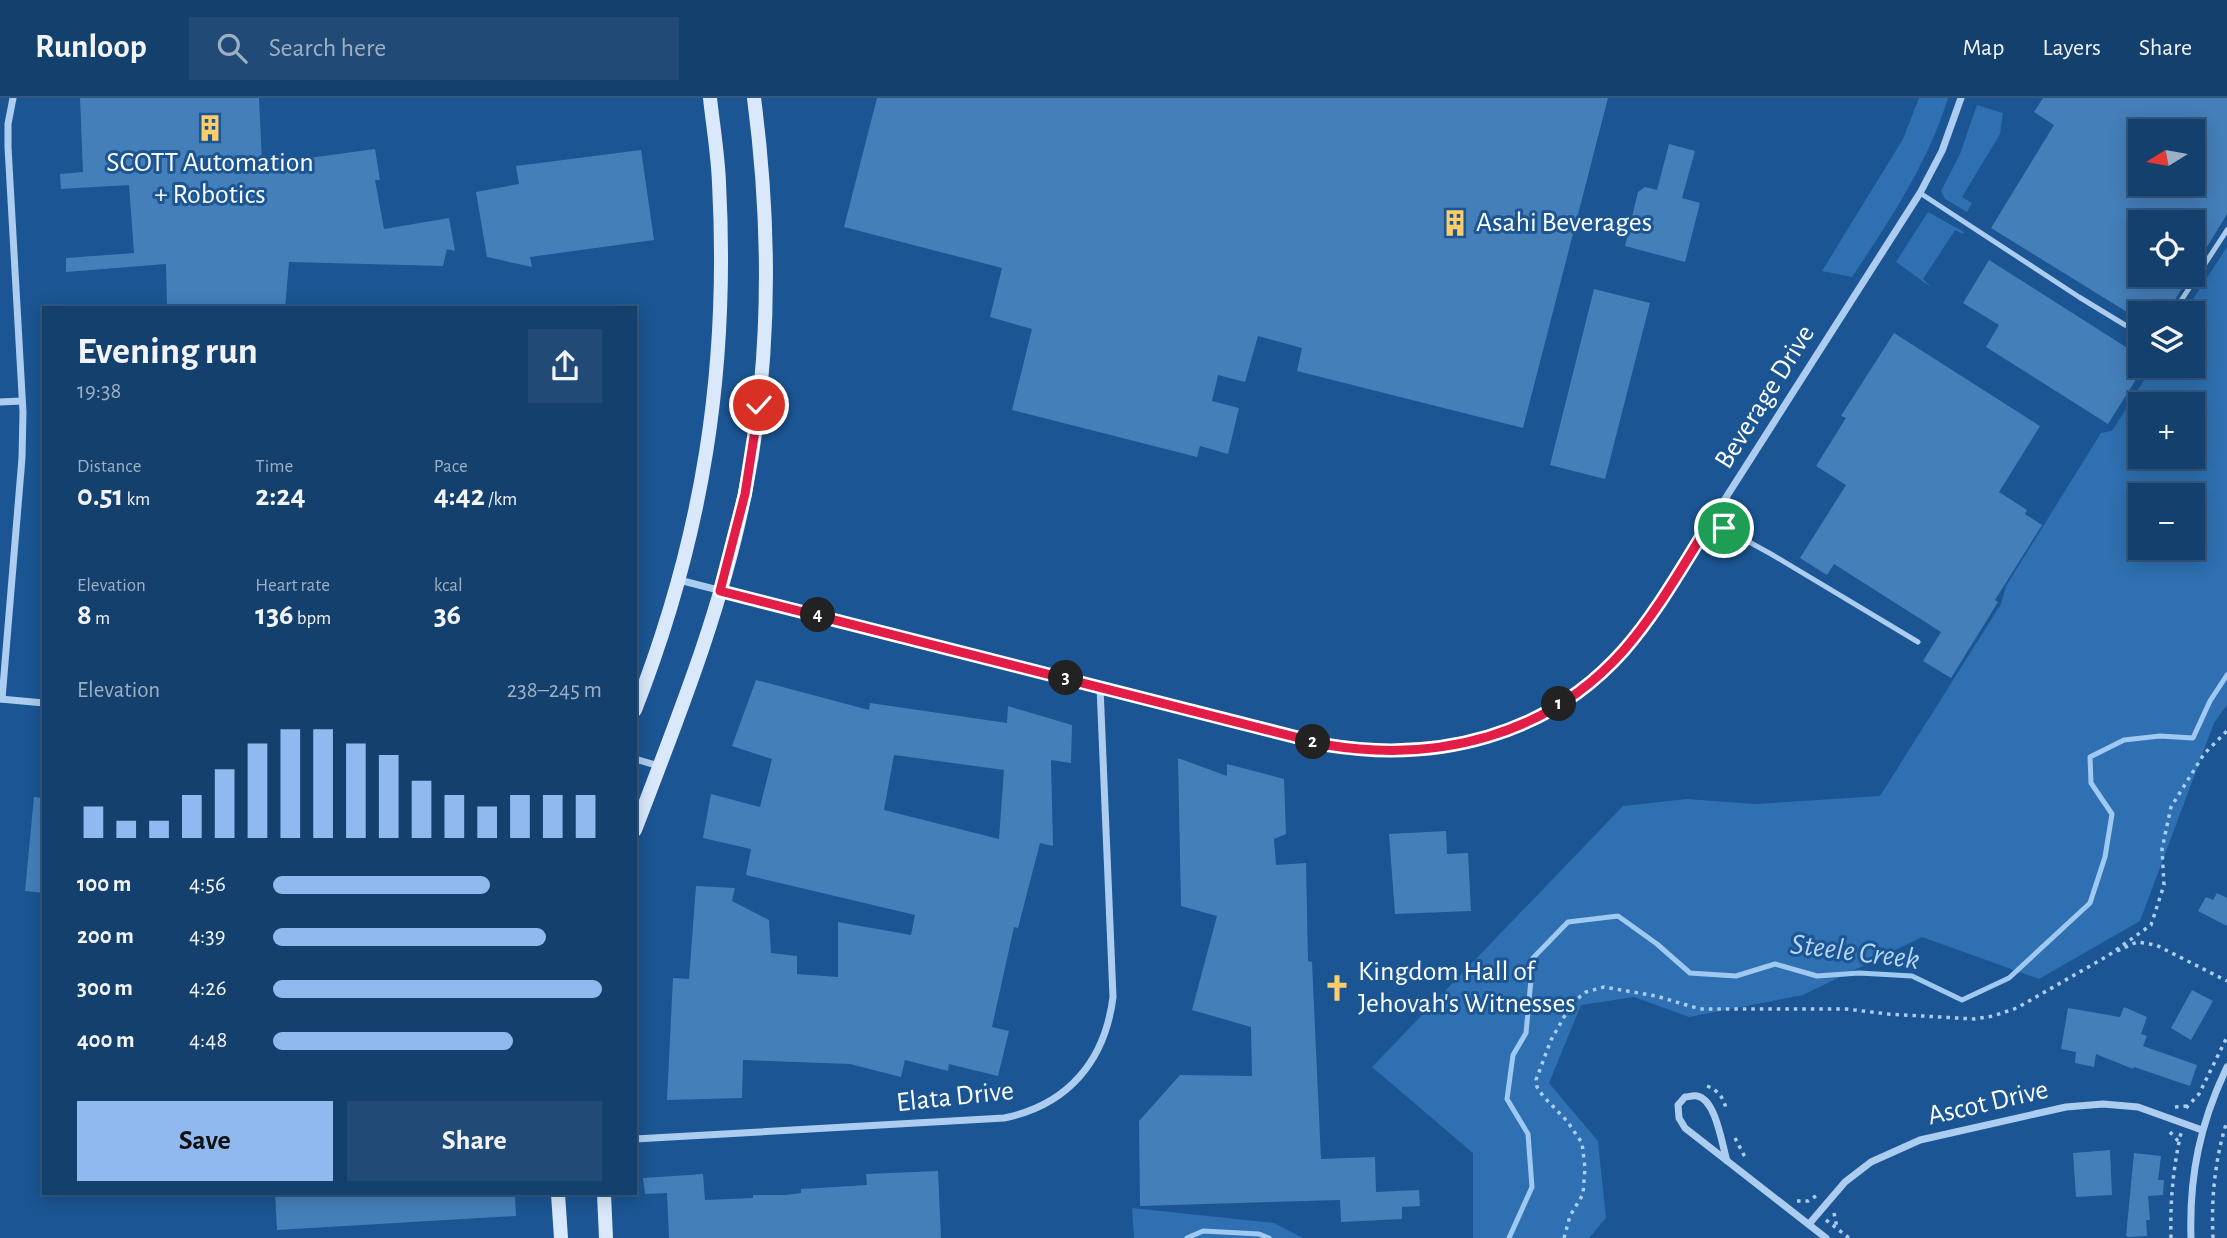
<!DOCTYPE html>
<meta charset="utf-8">
<style>
:root{--surface:#14406e;--page:#214b76;--text:#f1f3f6;--muted:#9dafc2;--line:#335981;--accent:#90b9f0}
body{margin:0;font-family:"Alegreya Sans",sans-serif;background:var(--page);color:var(--text);height:100vh;display:flex;flex-direction:column;font-size:26px;white-space:nowrap}
*{box-sizing:border-box;margin:0}
p{font-size:23px;color:var(--muted)}
.icon{flex:none;width:38px;height:38px;fill:none;stroke:currentColor;stroke-width:2;stroke-linecap:round;stroke-linejoin:round}
.map{position:relative;flex:1;overflow:hidden}
.drawer{position:absolute;left:42px;top:208px;width:595px;height:889px;display:flex;flex-direction:column;background:var(--surface);border-radius:0px;box-shadow:0 4px 18px #0003,0 0 0 2px var(--line)}
.drawer>*{flex:none}
.needle{width:46px;rotate:259deg}
.buttons{position:absolute;left:2128px;top:21px;display:grid;gap:14px}
.buttons a{display:grid;place-items:center;width:77px;height:77px;border-radius:0px;background:var(--surface);box-shadow:0 4px 18px #0003,0 0 0 2px var(--line);font-size:35px}
.pin{position:absolute;display:grid;place-items:center;width:60px;height:60px;color:#fff;margin:-30px;border:4px solid #fff;border-radius:50%;box-shadow:0 2px 7px #0007}
.km{position:absolute;width:35px;height:35px;margin:-18px;border-radius:50%;background:#222;color:#fff;font-size:19px;line-height:35px;text-align:center}
.round{display:grid;place-items:center;flex:none;width:74px;height:74px;border-radius:0px;background:var(--page)}
.headline{display:flex;align-items:center;justify-content:space-between;height:119px;padding:0 35px}
h1{font-size:38px;font-weight:700;line-height:52px}
.figures{display:grid;grid-template-columns:repeat(3,1fr);gap:10px;height:119px;padding:7px 35px}
.figures div{display:grid;align-content:center}
.figures b{font-size:30px;font-weight:700}
.figures small{font-size:19px;font-weight:400}
.figures p{font-size:19px}
.chart{height:196px;padding:14px 35px}
.chart p{display:flex;justify-content:space-between}
.chart svg{width:100%;height:126px;margin-top:7px;stroke:var(--accent);stroke-width:6}
.cta{display:flex;gap:14px;margin-top:auto;padding:14px 35px}
.cta a{flex:1;height:80px;border-radius:0px;background:var(--accent);color:#111;font-size:28px;font-weight:700;line-height:80px;text-align:center}
.cta a+a{background:var(--page);color:var(--text)}
ul{padding:0 35px;list-style:none;font-size:23px}
li{display:grid;grid-template-columns:112px 84px 1fr;align-items:center;height:52px}
li i{height:18px;border-radius:9px;background:var(--accent)}
header{display:flex;align-items:center;gap:42px;box-sizing:border-box;height:98px;padding:0 35px;background:var(--surface);border-bottom:2px solid var(--line)}
header strong{font-size:33px}
nav{display:flex;gap:38px;margin-inline-start:auto;font-size:24px}
.search{width:490px;height:63px;background:var(--page);display:flex;align-items:center;gap:18px;box-sizing:border-box;padding:0 24px;border-radius:0px;color:var(--muted);font-size:26px}
.map>svg:first-child{display:block}
</style>
<header>
<strong>Runloop</strong>
<div class="search"><svg class="icon" aria-label="search" viewBox="0 0 24 24"><circle cx="10" cy="10" r="6"/><path d="M15 15l6 6"/></svg>Search here</div>
<nav><a>Map</a><a>Layers</a><a>Share</a></nav>
</header>
<div class="map">
<svg width="2227" height="1140" viewBox="0 0 2227 1140">
<rect width="100%" height="100%" fill="#1b5593"/>
<g fill="#2e70b1" fill-rule="evenodd">
<path d="M1919,0h29c-20,65 -58,122 -96,179l-30,-6 81,-132z"/>
<polygon points="1977,7 2003,15 2000,36 1962,99 1972,105 1967,114 1945,101 1941,93 1960,56"/>
<polygon points="1928,114 1964,134 1963,136 1955,132 1923,181 1932,190 1896,164"/>
<path d="M2227,149v458l-13,18 -74,198 -101,58 -117,-42 -119,58 -114,22 -55,-20 -53,8 -32,78 49,58 8,77 -17,20h-116v-85l-101,-86 251,-261 64,-7 68,5 125,-8 121,-192 5,-18 95,-153 11,-2 41,-65h40v-53h-9zM2193,306v53h-53v-53zM2193,397v53h-53v-53z"/>
<polygon points="1132,1110 1274,1125 1303,1140 1134,1140"/>
</g>
<g fill="none" stroke-linecap="round" stroke-linejoin="round">
<g stroke="#9fc9f1" stroke-width="5">
<polyline points="1187,1140 1203,1133 1259,1136 1269,1140"/>
<polyline points="1509,1140 1532,1089 1528,1036 1507,1001 1513,957 1526,935 1533,860 1568,824 1618,818 1657,846 1690,875 1736,878 1775,866 1817,878 1859,875 1912,878 1962,902 2009,880 2090,805 2105,759 2112,716 2091,685 2090,659 2124,642 2160,638 2193,640 2210,603 2227,577"/>
</g>
</g>
<g fill="#447fba" fill-rule="evenodd">
<polygon points="80,0 259,0 262,64 294,62 375,51 380,82 375,82 384,131 449,120 455,153 447,151 443,168 289,164 285,210 167,210 166,166 66,174 66,160 134,155 129,87 61,91 60,76 83,74"/>
<polygon points="877,0 1608,0 1523,330 1297,273 1302,250 1258,238 1245,284 1218,277 1212,303 1239,310 1228,356 1200,348 1197,359 1012,312 1032,231 990,219 1002,170 844,129"/>
<path d="M2043,0h184v116l-34,56v-48h-53v53h50l-22,36 -28,2v7l-149,-92 63,-103 -20,-13zM2140,33h53v53h-53z"/>
<polygon points="1669,46 1695,53 1682,100 1700,105 1685,164 1625,148 1638,94 1645,89 1657,92"/>
<polygon points="641,52 654,142 530,159 532,169 487,159 476,94 519,86 516,68"/>
<polygon points="1989,162 2140,258 2140,275 2108,326 1986,249 1999,227 1963,205"/>
<polygon points="1594,191 1650,205 1605,381 1550,367"/>
<polygon points="1894,235 2040,328 1999,394 2027,412 2025,416 2042,427 1995,502 1998,504 1951,580 1923,563 1941,534 1834,466 1827,477 1800,460 1846,387 1816,368 1846,320 1841,318"/>
<path d="M756,582l113,30 1,-7 137,20 1,-17 64,19 -1,38 -20,-3 2,86 -13,-3 -22,85 -4,-1 -22,100 17,4 -11,45 -49,-12 -1,7 -43,-11 -4,17 -51,-13 -107,-4 -1,38 -75,2 6,-122 16,1 7,-93 39,2 -3,13 37,19 2,33 26,3v18l41,3v-55l73,13 4,-20 -169,-40 5,-26 -48,-11 8,-44 49,13 12,-48 -40,-13zM894,657l110,15 -5,69 -115,-29z"/>
<polygon points="1178,660 1227,678 1227,666 1284,681 1286,736 1274,741 1276,767 1306,765 1308,863 1312,864 1321,1061 1375,1059 1376,1094 1419,1092 1420,1108 1402,1109 1402,1121 1341,1124 1340,1102 1140,1108 1139,1023 1180,977 1252,978 1251,929 1192,912 1217,818 1181,808"/>
<polygon points="34,699 44,700 44,795 25,793"/>
<polygon points="1446,733 1447,756 1468,755 1471,813 1395,816 1389,736"/>
<polygon points="2217,795 2227,800 2227,828 2198,813 2206,799 2213,802"/>
<polygon points="2192,892 2213,903 2191,942 2171,930"/>
<polygon points="2124,909 2147,919 2141,936 2147,938 2143,948 2197,967 2190,988 2134,969 2133,971 2096,956 2094,969 2075,965 2076,954 2061,951 2068,910 2120,919"/>
<polygon points="2110,1052 2112,1097 2076,1099 2073,1055"/>
<polygon points="2134,1055 2161,1058 2158,1082 2164,1082 2163,1097 2148,1098 2150,1122 2146,1122 2147,1138 2129,1139 2126,1138"/>
<polygon points="938,1073 941,1140 669,1140 667,1095 645,1096 643,1080 703,1076 705,1102 753,1100 753,1097 786,1097 801,1095 801,1091 867,1087 866,1076"/>
<polygon points="275,1096 515,1096 516,1118 277,1132"/>
</g>
<g fill="none" stroke-linecap="round" stroke-linejoin="round">
<g stroke="#accdef" stroke-width="3.5" stroke-dasharray="3.5 5" stroke-linecap="butt">
<polyline points="2117,853 2137,844 2156,847 2227,883"/>
<path d="M1707,988c12,5 16,11 20,25"/>
<polyline points="2175,1009 2187,1008"/>
<polyline points="2186,1010 2199,996 2227,939"/>
<polyline points="2170,1034 2179,1044"/>
<polyline points="1735,1040 1746,1061"/>
<polyline points="1797,1103 1808,1103 1816,1098"/>
<polyline points="1834,1115 1837,1130"/>
<polyline points="1826,1122 1849,1140"/>
<polyline points="1564,1140 1570,1118 1583,1096 1585,1070 1582,1045 1567,1023 1543,998 1537,989 1536,982 1551,942 1572,905 1586,894 1604,889 1656,898 1700,911 1846,911 1888,916 1974,921 1993,918 2017,910 2109,857 2151,827 2164,787 2162,751 2171,709 2204,656 2227,633"/>
<path d="M2171,1140c-1,-36 2,-70 10,-105"/>
<path d="M2213,1140c-2,-40 2,-79 14,-117"/>
</g>
<g stroke="#accdef" stroke-width="5">
<polyline points="1920,95 2079,199 2125,227 2140,230"/>
<polyline points="2173,215 2227,132"/>
<polyline points="1711,423 1771,456 1918,544"/>
</g>
<g stroke="#accdef" stroke-width="7">
<polyline points="0,304 22,303"/>
<path d="M679,482l648,165c132,22 235,-19 319,-122l274,-430 22,-42 19,-53"/>
<polyline points="0,601 44,605"/>
<polyline points="2,601 22,360 23,314 8,49 8,26 13,0"/>
<polyline points="635,661 659,668"/>
<path d="M635,1041l369,-21c64,-13 101,-57 109,-121l-13,-310"/>
<path d="M1727,1063c-5,-16 -11,-62 -30,-65 -4,-1 -8,1 -12,1l-7,8 1,13 6,10 141,110"/>
<polyline points="1809,1126 1845,1084 1871,1064 1920,1042 2066,1009 2103,1006 2138,1009 2202,1032"/>
<path d="M2191,1140c-2,-62 9,-115 36,-171"/>
</g>
<g stroke="#d9e9fb" stroke-width="14">
<path d="M635,612c68,-174 94,-340 84,-527 -1,-28 -6,-57 -9,-85"/>
<path d="M635,732c42,-110 87,-221 110,-337 26,-129 26,-265 9,-395"/>
<polyline points="558,1096 561,1140"/>
<polyline points="604,1096 606,1140"/>
</g>
</g>
<g fill="none" stroke-linecap="round" stroke-linejoin="round">
<defs>
<path id="route" d="M759,307l-14,89 -25,97 607,154c110,18 221,-9 297,-95 34,-39 59,-85 87,-129l13,7"/>
</defs>
<use href="#route" stroke="#fff" stroke-width="14"/>
<use href="#route" stroke="#e11d48" stroke-width="9"/>
</g>
<defs>
<symbol id="building-bare" viewBox="-9 -9 18 18"><path d="M-4-6H4V6H1V3H-1V6H-4ZM-2.5-4.3h1.7v1.8h-1.7ZM.8-4.3h1.7v1.8H.8ZM-2.5-1h1.7V.8h-1.7ZM.8-1h1.7V.8H.8Z" fill="#ffcd6a" stroke="#1b5593" stroke-width="2.5" paint-order="stroke"/></symbol>
<symbol id="church-bare" viewBox="-9 -9 18 18"><path d="M-1.2-6h2.4v3.5h3.3v2.4h-3.3V6h-2.4V-.1h-3.3v-2.4h3.3Z" fill="#ffcd6a" stroke="#1b5593" stroke-width="2.5" paint-order="stroke"/></symbol>
</defs>
<g fill-rule="evenodd">
<use href="#building-bare" x="191" y="11" width="38" height="38"/>
<use href="#building-bare" x="1436" y="106" width="38" height="38"/>
<use href="#church-bare" x="1318" y="871" width="38" height="38"/>
</g>
<g text-anchor="middle" dominant-baseline="central" stroke-width="6" stroke-linejoin="round" paint-order="stroke">
<g font-size="28" fill="#fff" stroke="#1b5593" text-anchor="start">
<text x="210" y="65" text-anchor="middle">SCOTT Automation<tspan x="210" dy="32">+ Robotics</tspan></text>
<text x="1476" y="125">Asahi Beverages</text>
<text x="1358" y="874">Kingdom Hall of<tspan x="1358" dy="32">Jehovah's Witnesses</tspan></text>
</g>
<g font-size="28" fill="#fff" stroke="#1b5593">
<text transform="translate(1765 299) rotate(-58)">Beverage Drive</text>
<text transform="translate(955 999) rotate(-6)">Elata Drive</text>
<text transform="translate(1988 1005) rotate(-13)">Ascot Drive</text>
</g>
<g font-size="30" font-style="italic" fill="#b8d7f6" stroke="#1b5593">
<text transform="translate(1855 854) rotate(7)">Steele Creek</text>
</g>
</g>
</svg>
<div class="buttons">
<a><svg class="needle" viewBox="-14 -14 28 28"><path d="M0-13l5 13h-10z" fill="#e53935"/><path d="M0 13l5-13h-10z" fill="#9dafc2"/></svg></a>
<a><svg class="icon" aria-label="locate" viewBox="0 0 24 24"><circle cx="12" cy="12" r="6"/><path d="M12 2v4M12 18v4M2 12h4M18 12h4"/></svg></a>
<a><svg class="icon" aria-label="layers" viewBox="0 0 24 24"><path d="M12 4l9 5-9 5-9-5zM3 14l9 5 9-5"/></svg></a>
<a>+</a>
<a>−</a>
</div>
<div class="pin" style="left:1724px;top:430px;background:#1e9e55"><svg class="icon" aria-label="arrive" viewBox="0 0 24 24"><path d="M6 21V4h12l-3 4 3 4H6"/></svg></div>
<div class="pin" style="left:759px;top:307px;background:#d93025"><svg class="icon" aria-label="check" viewBox="0 0 24 24"><path d="M5 12l5 5 9-10"/></svg></div>
<b class="km" style="left:1559px;top:606px">1</b>
<b class="km" style="left:1313px;top:644px">2</b>
<b class="km" style="left:1066px;top:580px">3</b>
<b class="km" style="left:818px;top:517px">4</b>
<section class="drawer">
<div class="headline"><div><h1>Evening run</h1><p>19:38</p></div><a class="round"><svg class="icon" aria-label="share" viewBox="0 0 24 24"><path d="M12 15V3M7 8l5-5 5 5M5 13v7h14v-7"/></svg></a></div>
<div class="figures">
<div><p>Distance</p><b>0.51<small> km</small></b></div>
<div><p>Time</p><b>2:24</b></div>
<div><p>Pace</p><b>4:42<small> /km</small></b></div>
</div>
<div class="figures">
<div><p>Elevation</p><b>8<small> m</small></b></div>
<div><p>Heart rate</p><b>136<small> bpm</small></b></div>
<div><p>kcal</p><b>36</b></div>
</div>
<div class="chart"><p><span>Elevation</span>238–245 m</p>
<svg viewBox="0 0 160 44" preserveAspectRatio="none"><path d="M5 44V33M15 44V38M25 44V38M35 44V29M45 44V20M55 44V11M65 44V6M75 44V6M85 44V11M95 44V15M105 44V24M115 44V29M125 44V33M135 44V29M145 44V29M155 44V29"/></svg>
</div>
<ul>
<li><b>100 m</b>4:56<i style="width:66%"></i></li>
<li><b>200 m</b>4:39<i style="width:83%"></i></li>
<li><b>300 m</b>4:26<i style="width:100%"></i></li>
<li><b>400 m</b>4:48<i style="width:73%"></i></li>
</ul>
<div class="cta"><a>Save</a><a>Share</a></div>
</section>
</div>
